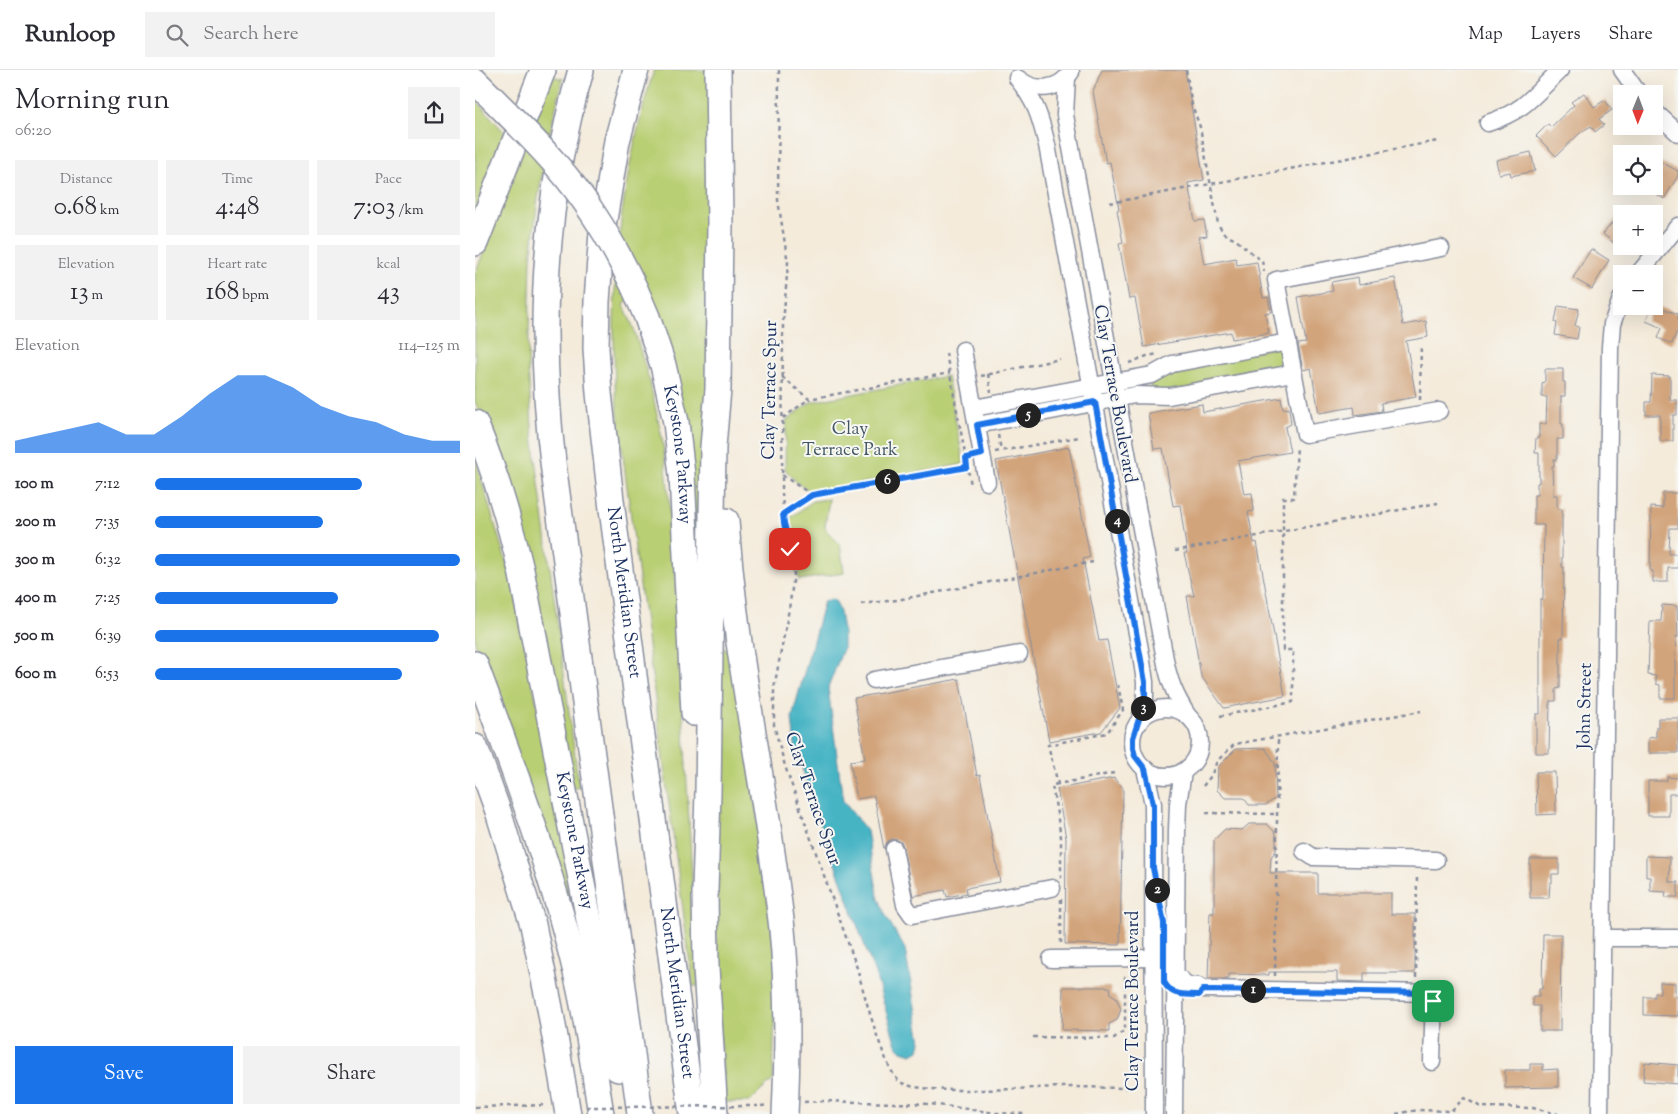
<!DOCTYPE html>
<meta charset="utf-8">
<style>
:root{--surface:#fff;--page:#f2f2f3;--text:#2b2b33;--muted:#7c7c81;--line:#e1e1e2;--accent:#1a73e8}
body{margin:0;font-family:"Sorts Mill Goudy",serif;background:var(--page);color:var(--text);height:100vh;display:flex;flex-direction:column;font-size:19px;white-space:nowrap}
*{box-sizing:border-box;margin:0}
p{font-size:16px;color:var(--muted)}
.icon{flex:none;width:28px;height:28px;fill:none;stroke:currentColor;stroke-width:2;stroke-linecap:round;stroke-linejoin:round}
.map{position:relative;flex:1;overflow:hidden}
.sheet{display:flex;flex-direction:column;background:var(--surface);width:475px}
.sheet>*{flex:none}
.needle{width:32px;rotate:181deg}
.tools{position:absolute;left:1138px;top:15px;display:grid;gap:10px}
.tools a{display:grid;place-items:center;width:50px;height:50px;border-radius:0px;background:var(--surface);box-shadow:0 5px 20px #0002;font-size:25px}
.pin{position:absolute;display:grid;place-items:center;width:42px;height:42px;color:#fff;margin:-21px;border-radius:10px;box-shadow:0 2px 8px #0006}
.km{position:absolute;width:25px;height:25px;margin:-12px;border-radius:50%;background:#222;color:#fff;font-size:14px;line-height:25px;text-align:center}
.round{display:grid;place-items:center;flex:none;width:52px;height:52px;border-radius:0px;background:var(--page)}
.overview{display:flex;align-items:center;justify-content:space-between;height:85px;padding:0 15px}
h1{font-size:28px;font-weight:600;line-height:38px}
.figures{display:grid;grid-template-columns:repeat(3,1fr);gap:8px;height:85px;padding:5px 15px}
.figures div{display:grid;align-content:center;border-radius:0px;background:var(--page);text-align:center}
.figures b{font-size:25px;font-weight:600}
.figures small{font-size:14px;font-weight:400}
.figures p{font-size:14px}
.chart{height:140px;padding:10px 15px}
.chart p{display:flex;justify-content:space-between}
.chart svg{width:100%;height:90px;margin-top:5px;fill:var(--accent);opacity:.7}
.action{display:flex;gap:10px;margin-top:auto;padding:10px 15px}
.action a{flex:1;height:58px;border-radius:0px;background:var(--accent);color:#fff;font-size:20px;font-weight:600;line-height:58px;text-align:center}
.action a+a{background:var(--page);color:var(--text)}
ul{padding:0 15px;list-style:none;font-size:16px}
li{display:grid;grid-template-columns:80px 60px 1fr;align-items:center;height:38px}
li i{height:12px;border-radius:6px;background:var(--accent)}
header{display:flex;align-items:center;gap:30px;box-sizing:border-box;height:70px;padding:0 25px;background:var(--surface);border-bottom:1px solid var(--line)}
header strong{font-size:24px}
nav{display:flex;gap:28px;margin-inline-start:auto;font-size:18px}
.search{width:350px;height:45px;background:var(--page);display:flex;align-items:center;gap:12px;box-sizing:border-box;padding:0 18px;border-radius:0px;color:var(--muted);font-size:19px}
main{display:flex;flex:1;min-height:0}
.map>svg:first-child{display:block}
</style>
<header>
<strong>Runloop</strong>
<div class="search"><svg class="icon" aria-label="search" viewBox="0 0 24 24"><circle cx="10" cy="10" r="6"/><path d="M15 15l6 6"/></svg>Search here</div>
<nav><a>Map</a><a>Layers</a><a>Share</a></nav>
</header>
<main>
<section class="sheet">
<div class="overview"><div><h1>Morning run</h1><p>06:20</p></div><a class="round"><svg class="icon" aria-label="share" viewBox="0 0 24 24"><path d="M12 15V3M7 8l5-5 5 5M5 13v7h14v-7"/></svg></a></div>
<div class="figures">
<div><p>Distance</p><b>0.68<small> km</small></b></div>
<div><p>Time</p><b>4:48</b></div>
<div><p>Pace</p><b>7:03<small> /km</small></b></div>
</div>
<div class="figures">
<div><p>Elevation</p><b>13<small> m</small></b></div>
<div><p>Heart rate</p><b>168<small> bpm</small></b></div>
<div><p>kcal</p><b>43</b></div>
</div>
<div class="chart"><p><span>Elevation</span>114–125 m</p>
<svg viewBox="0 0 160 44" preserveAspectRatio="none"><path d="M0 44V38L10 35L20 32L30 29L40 35L50 35L60 26L70 15L80 6L90 6L100 12L110 21L120 26L130 29L140 35L150 38L160 38V44z"/></svg>
</div>
<ul>
<li><b>100 m</b>7:12<i style="width:68%"></i></li>
<li><b>200 m</b>7:35<i style="width:55%"></i></li>
<li><b>300 m</b>6:32<i style="width:100%"></i></li>
<li><b>400 m</b>7:25<i style="width:60%"></i></li>
<li><b>500 m</b>6:39<i style="width:93%"></i></li>
<li><b>600 m</b>6:53<i style="width:81%"></i></li>
</ul>
<div class="action"><a>Save</a><a>Share</a></div>
</section>
<div class="map">
<svg width="1203" height="1044" viewBox="0 0 1203 1044">
<rect width="100%" height="100%" fill="#f6f6f2"/>
<filter id="ink" filterUnits="userSpaceOnUse"><feTurbulence type="fractalNoise" baseFrequency=".02" numOctaves="2"/><feDisplacementMap in="SourceGraphic" scale="10" xChannelSelector="R" yChannelSelector="G"/><feConvolveMatrix kernelMatrix="1 2 1 2 8 2 1 2 1" color-interpolation-filters="sRGB"/></filter>
<filter id="wash" filterUnits="userSpaceOnUse"><feTurbulence type="fractalNoise" baseFrequency=".0096" numOctaves="4" result="noise"/><feDisplacementMap in="SourceGraphic" scale="20" xChannelSelector="R" yChannelSelector="G"/><feGaussianBlur stdDeviation="1.12" result="paint"/><feColorMatrix in="noise" values="0 0 0 0 0 0 0 0 0 0 0 0 0 0 0 0 0 1.4 0 .05"/><feComposite in="paint" operator="in"/></filter>
<g filter="url(#wash)">
<rect width="100%" height="100%" fill="#f4ebdb"/>
<g fill="#b9cf73" stroke="#6a7f68">
<path d="M179,0h59l-8,533 -64,-319 -17,21 10,24 16,54 12,55 4,28 9,99 23,421h-5l-69,-522c-3,-27 -7,-53 -9,-80 -1,-20 -1,-40 -1,-60 1,-86 14,-172 40,-254z"/>
<polygon points="77,6 88,9 74,65 62,134 56,188 53,297 57,357 65,421 104,717 98,719 15,365 0,332 0,204"/>
<polygon points="0,29 30,63 0,142"/>
<path d="M802,277c7,8 8,16 5,25l-115,22 -17,-5 1,-6 22,-16z"/>
<polygon points="472,306 489,394 338,422 323,414 310,399 311,351 336,332"/>
<polygon points="0,389 37,511 100,824 91,825 0,573"/>
<polygon points="354,429 350,457 352,461 365,474 369,503 324,510 322,490 314,449 338,431"/>
<polygon points="260,578 301,894 298,1010 274,1032 250,1032 241,918 244,580"/>
</g>
<polygon fill="#47b4c4" stroke="#317291" points="357,529 361,532 365,542 368,561 368,579 353,618 368,731 392,761 403,826 410,844 430,879 446,972 444,980 437,984 427,981 421,975 401,907 348,761 320,677 317,647 349,531"/>
<g id="blocks">
<g fill="#d2a47c">
<polygon points="627,0 710,0 729,110 713,113 720,151 729,150 732,166 724,167 729,194 761,188 762,195 782,192 788,228 793,227 796,242 790,243 794,263 757,269 756,262 669,277 660,228 654,229 644,173 648,172 642,140 644,139 635,92 631,93 618,21"/>
<polygon points="1109,23 1119,37 1130,30 1137,40 1124,49 1129,55 1120,62 1116,56 1106,62 1081,86 1061,66 1073,54 1076,57 1099,35 1096,32"/>
<polygon points="1056,82 1060,101 1036,106 1035,102 1024,104 1021,90"/>
<polygon points="1186,92 1203,101 1203,106 1189,129 1179,123 1179,104"/>
<polygon points="1146,142 1146,179 1128,164"/>
<polygon points="1116,179 1134,190 1117,219 1098,208"/>
<polygon points="883,207 884,215 920,208 928,255 951,251 953,267 931,271 941,327 906,333 907,341 880,345 879,337 844,343 836,298 828,300 823,274 831,273 823,227 858,221 856,212"/>
<polygon points="1179,235 1203,244 1203,259 1197,274 1183,268 1187,258 1171,251 1177,236"/>
<polygon points="1083,236 1104,239 1100,256 1104,257 1102,269 1080,265 1082,253 1080,252"/>
<polygon points="1070,299 1088,299 1088,312 1090,312 1090,326 1086,326 1086,354 1088,354 1088,369 1082,369 1082,389 1079,389 1079,396 1077,396 1078,425 1082,425 1082,439 1087,439 1087,497 1089,497 1088,568 1085,568 1085,618 1081,619 1081,631 1075,631 1074,683 1061,683 1061,644 1065,644 1065,529 1068,529 1069,455 1059,455 1059,425 1062,425 1062,413 1064,413 1064,383 1060,383 1061,368 1064,368 1064,354 1071,354 1072,327 1067,327 1067,314 1070,311"/>
<polygon points="1177,305 1195,306 1195,330 1202,330 1202,345 1198,345 1198,371 1185,371 1185,345 1171,345 1171,332 1176,332"/>
<polygon points="806,328 808,339 814,338 816,354 810,357 815,382 763,391 769,424 777,423 779,441 773,442 779,473 782,472 810,626 749,638 726,606 712,526 719,526 709,483 712,483 705,435 698,436 688,378 679,379 673,343 727,334 728,342"/>
<polygon points="594,377 615,487 608,489 624,571 632,570 645,638 626,662 574,671 521,391"/>
<polygon points="1188,423 1203,423 1203,458 1195,458 1194,484 1203,484 1203,498 1193,498 1193,512 1178,512 1178,501 1175,501 1176,437 1188,438"/>
<polygon points="1187,535 1202,536 1203,567 1201,567 1200,591 1200,628 1185,628 1185,615 1181,614 1181,606 1173,605 1175,551 1186,551"/>
<polygon points="484,609 502,706 505,705 525,812 491,818 492,823 472,827 470,820 438,826 427,773 423,770 417,769 412,772 409,779 399,726 382,729 375,691 390,689 379,628"/>
<polygon points="1183,648 1203,648 1203,683 1173,683 1173,668 1181,667 1181,657 1183,657"/>
<polygon points="790,678 800,693 801,728 791,735 774,735 769,728 750,728 742,720 743,697 761,679"/>
<polygon points="1061,702 1080,702 1081,744 1062,745"/>
<polygon points="1192,707 1203,708 1203,724 1194,724 1194,746 1173,746 1173,711 1192,711"/>
<polygon points="639,708 648,718 645,875 590,874 591,768 582,719"/>
<polygon points="774,754 792,754 801,763 801,781 796,787 795,803 843,803 843,823 916,823 916,844 940,844 940,903 889,903 889,912 862,911 862,902 794,902 794,905 754,904 754,909 733,909 735,843 739,843 739,770 750,759 767,760"/>
<polygon points="1171,786 1195,787 1194,812 1203,812 1203,827 1190,827 1191,822 1175,821 1175,807 1171,807"/>
<polygon points="1055,789 1084,789 1084,804 1077,804 1077,813 1075,813 1074,828 1055,828"/>
<polygon points="1068,864 1086,864 1085,961 1065,961 1065,936 1058,936 1058,926 1064,926 1064,919 1067,919"/>
<polygon points="1185,912 1200,913 1200,927 1203,927 1203,946 1169,945 1169,927 1180,927 1180,923 1185,923"/>
<polygon points="588,917 635,917 636,924 641,927 646,939 642,950 634,954 634,961 587,960"/>
<polygon points="1170,992 1203,995 1203,1014 1168,1011"/>
<polygon points="1055,994 1068,994 1068,1000 1083,999 1083,1017 1030,1018 1030,1000 1055,1000"/>
</g>
</g>
</g>
<g filter="url(#ink)">
<use href="#blocks" fill-opacity="0" stroke="#888d9c" stroke-width="1"/>
<g fill="none" stroke-linecap="round" stroke-linejoin="round">
<defs>
<g id="minor">
<polyline points="1147,0 1164,24"/>
<path d="M592,7l-2,38 100,544c4,23 11,38 23,57"/>
<path d="M542,8c19,24 23,38 30,67l94,510 4,27v18l-6,23"/>
<path d="M544,9c17,14 40,11 52,-7"/>
<polyline points="1179,41 1203,63"/>
<path d="M1013,53c38,-13 45,-27 72,-53"/>
<polyline points="1163,204 1203,156"/>
<polyline points="488,280 512,412"/>
<polyline points="499,338 677,305 697,294 813,272"/>
<polyline points="964,341 830,364 801,210 966,178"/>
<polyline points="502,355 660,325 694,326 818,303"/>
<polyline points="399,610 544,584"/>
<circle cx="691" cy="672" r="34"/>
<polyline points="670,699 678,734 679,1044"/>
<polyline points="419,779 430,835 437,845 577,818"/>
<polyline points="829,781 838,787 961,790"/>
<polyline points="1128,868 1203,868"/>
<polyline points="576,889 679,888"/>
<polyline points="700,904 712,915 723,916 728,919 959,923 957,992"/>
<polyline points="699,1044 702,760 703,734 708,702"/>
<polyline points="1125,1044 1135,277 1137,254 1146,229"/>
</g>
<g id="highway">
<path d="M106,0c-38,131 -44,266 -27,401l86,643"/>
<path id="s1" d="M161,0l-19,71 -15,91 -5,69 -1,47 3,45 13,116 80,605"/>
<polyline points="0,11 32,43"/>
<polyline points="0,173 68,0"/>
<path id="s2" d="M160,219l12,28 16,48 13,57 6,53 12,238"/>
<path id="s3" d="M0,353c20,48 34,97 46,147l97,499"/>
<path d="M251,451c9,137 41,271 56,408 6,61 6,123 3,185"/>
<path d="M0,594c36,98 73,195 98,296 13,51 20,103 28,154"/>
<polyline points="0,677 23,741 58,855 75,938 93,1044"/>
<polyline points="240,1044 231,898 230,821 233,722 238,377 243,319 245,155 243,0"/>
</g>
</defs>
<use href="#minor" stroke="#888d9c" stroke-width="19"/>
<use href="#highway" stroke="#888d9c" stroke-width="28"/>
<g stroke="#888d9c" stroke-width="2.5" stroke-dasharray="4 4" stroke-linecap="butt">
<path d="M304,0l-1,130 10,63 -5,61 -1,169 2,30 6,26 4,26 -5,34 -15,79v37l11,41 72,202c6,22 27,101 42,113 18,16 136,6 165,6 23,0 46,1 68,1"/>
<polyline points="711,0 717,35 725,57 743,154 749,164 761,170 787,191 789,202"/>
<polyline points="635,133 962,71"/>
<polyline points="471,283 496,415"/>
<polyline points="654,293 672,286 684,284"/>
<polyline points="513,304 516,322"/>
<polyline points="506,306 585,289"/>
<polyline points="307,307 334,329 475,303"/>
<polyline points="945,330 946,274"/>
<polyline points="308,348 334,329"/>
<polyline points="523,365 526,380"/>
<polyline points="520,382 604,367"/>
<polyline points="307,405 337,425 492,397"/>
<polyline points="308,444 337,425"/>
<polyline points="700,481 963,433"/>
<polyline points="386,534 422,530 618,492"/>
<polyline points="745,646 818,632 818,580 808,580 808,428 819,428 822,376"/>
<polyline points="639,703 583,714 573,675 632,663 648,640 643,615"/>
<polyline points="583,714 577,715 586,767 586,809"/>
<polyline points="728,716 736,706 742,691 760,674 946,641"/>
<polyline points="731,743 803,744"/>
<polyline points="586,829 586,876"/>
<polyline points="800,906 803,668"/>
<polyline points="941,908 942,804"/>
<polyline points="558,967 639,968 650,960 650,903"/>
<polyline points="329,1032 349,1031 455,1034 521,1043 549,1044"/>
<polyline points="286,1036 293,1035"/>
<polyline points="0,1037 72,1035"/>
<polyline points="921,1044 943,1040 976,1041 989,1028 1006,1037 1058,1038 1083,1044"/>
</g>
<use href="#minor" stroke="#fff" stroke-width="16"/>
<use href="#highway" stroke="#fff" stroke-width="25"/>
<defs>
<path id="highway-bridge" d="M32,43c32,32 63,64 87,102 16,24 29,49 41,74"/>
</defs>
<use href="#highway-bridge" stroke="#888d9c" stroke-width="28" stroke-linecap="butt"/>
<polyline stroke="#888d9c" stroke-width="2.5" stroke-dasharray="4 4" stroke-linecap="butt" points="111,1037 286,1036"/>
<use href="#highway-bridge" stroke="#fff" stroke-width="25"/>
</g>
</g>
<g fill="none" stroke-linecap="round" stroke-linejoin="round" filter="url(#ink)">
<defs>
<path id="route" d="M315,479l-6,-26 -1,-9 29,-19 155,-28 -1,-9 16,-4 -5,-29 118,-23 50,280v18l-12,38v10l2,8 10,13 8,35v64l11,55v59c8,15 20,12 35,13l4,-5 231,3 -1,8"/>
</defs>
<use href="#route" stroke="#fff" stroke-width="10"/>
<use href="#route" stroke="#1a73e8" stroke-width="6"/>
</g>
<g text-anchor="middle" dominant-baseline="central" stroke-width="4" stroke-linejoin="round" paint-order="stroke">
<g font-size="18" fill="#1b2f5e" stroke="#f6f6f2">
<text transform="translate(296 320) rotate(-89)">Clay Terrace Spur</text>
<text transform="translate(639 324) rotate(80)">Clay Terrace Boulevard</text>
<text stroke="none"><textPath href="#s2" startOffset="172">Keystone Parkway</textPath></text>
<text stroke="none"><textPath href="#s1" startOffset="528">North Meridian Street</textPath></text>
<text transform="translate(1111 636) rotate(-89)">John Street</text>
<text transform="translate(337 729) rotate(71)">Clay Terrace Spur</text>
<text stroke="none"><textPath href="#s3" startOffset="430">Keystone Parkway</textPath></text>
<text stroke="none"><textPath href="#s1" startOffset="932">North Meridian Street</textPath></text>
<text transform="translate(659 931) rotate(-90)">Clay Terrace Boulevard</text>
</g>
<g font-size="18" fill="#425763" stroke="#f6f6f2">
<text x="375" y="360">Clay<tspan x="375" dy="21">Terrace Park</tspan></text>
</g>
</g>
</svg>
<div class="tools">
<a><svg class="needle" viewBox="-14 -14 28 28"><path d="M0-13l5 13h-10z" fill="#e53935"/><path d="M0 13l5-13h-10z" fill="#7c7c81"/></svg></a>
<a><svg class="icon" aria-label="locate" viewBox="0 0 24 24"><circle cx="12" cy="12" r="6"/><path d="M12 2v4M12 18v4M2 12h4M18 12h4"/></svg></a>
<a>+</a>
<a>−</a>
</div>
<div class="pin" style="left:958px;top:931px;background:#1e9e55"><svg class="icon" aria-label="arrive" viewBox="0 0 24 24"><path d="M6 21V4h12l-3 4 3 4H6"/></svg></div>
<div class="pin" style="left:315px;top:479px;background:#d93025"><svg class="icon" aria-label="check" viewBox="0 0 24 24"><path d="M5 12l5 5 9-10"/></svg></div>
<b class="km" style="left:778px;top:920px">1</b>
<b class="km" style="left:682px;top:820px">2</b>
<b class="km" style="left:668px;top:638px">3</b>
<b class="km" style="left:642px;top:451px">4</b>
<b class="km" style="left:553px;top:345px">5</b>
<b class="km" style="left:412px;top:411px">6</b>
</div>
</main>
